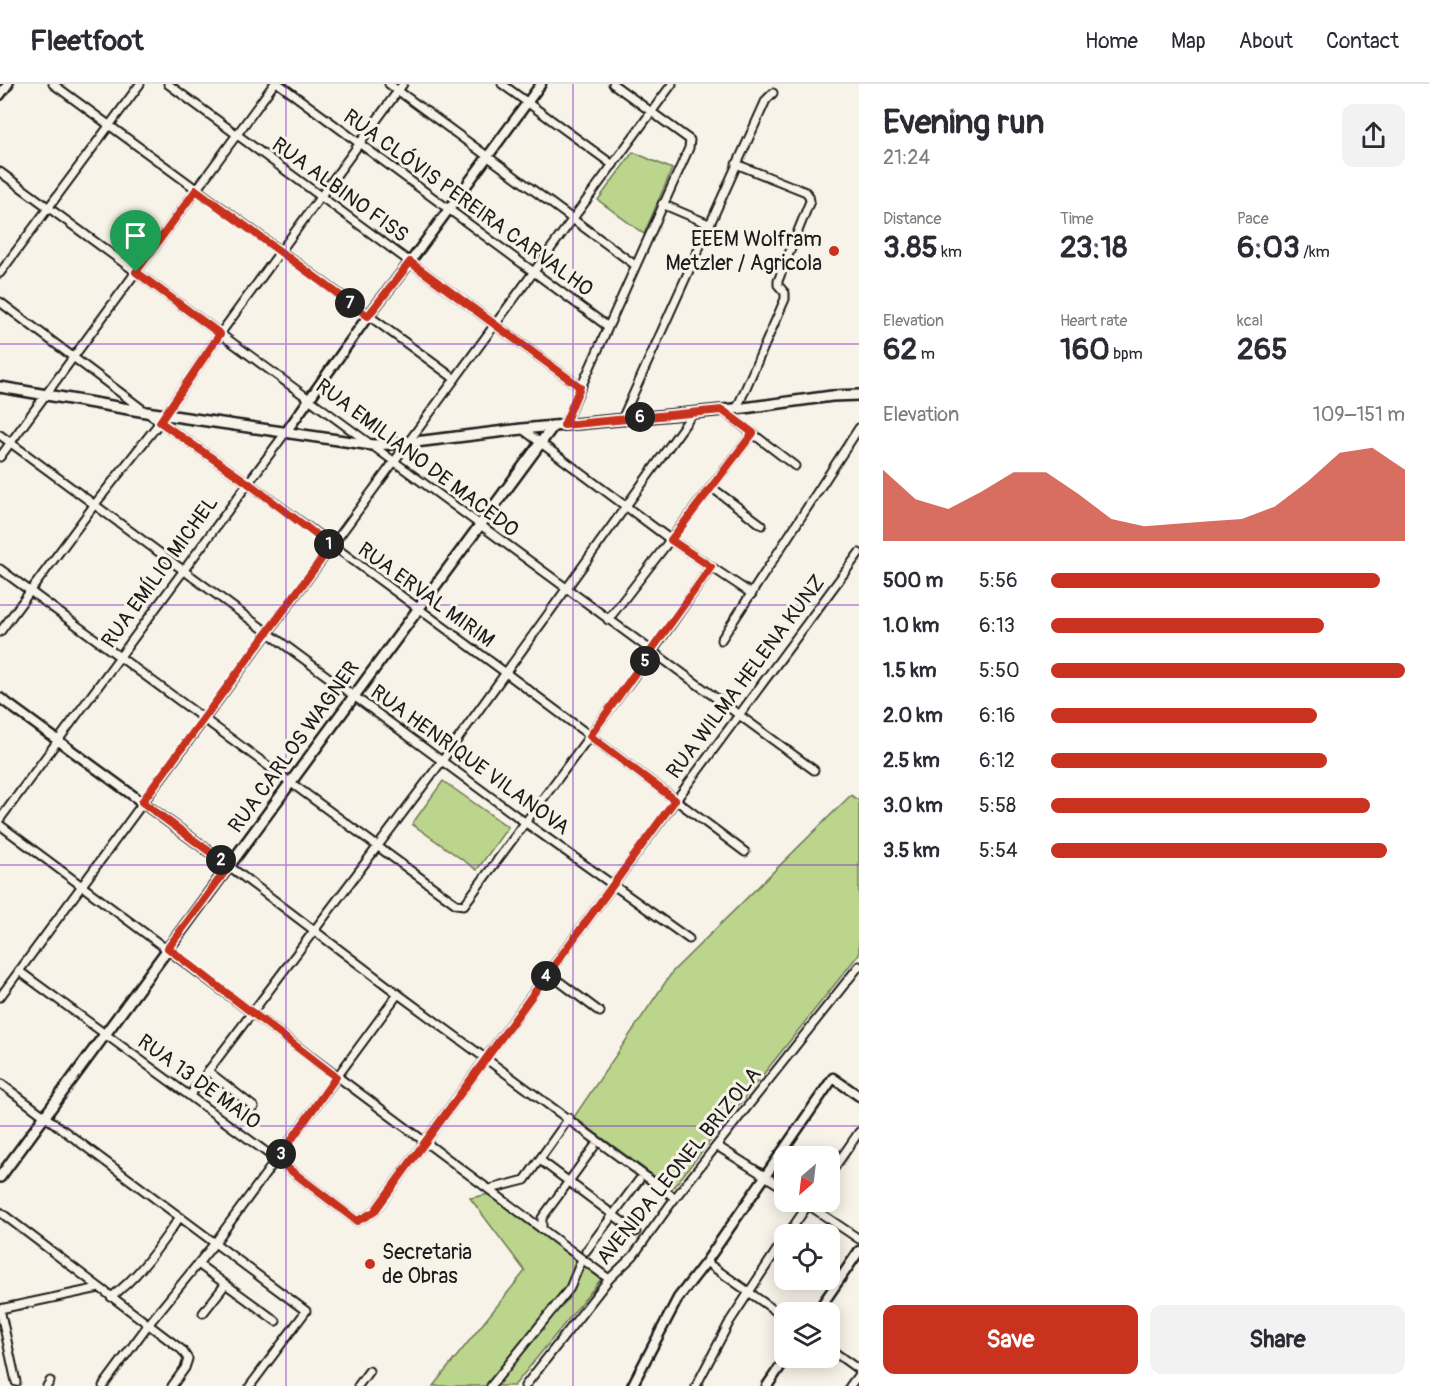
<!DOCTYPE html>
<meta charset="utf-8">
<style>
:root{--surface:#fff;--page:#f2f2f3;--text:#2b2b33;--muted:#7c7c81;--line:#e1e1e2;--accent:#c8321e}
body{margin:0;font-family:Pangolin,sans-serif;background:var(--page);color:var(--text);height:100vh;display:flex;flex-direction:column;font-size:22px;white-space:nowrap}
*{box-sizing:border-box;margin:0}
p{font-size:20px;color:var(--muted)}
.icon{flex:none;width:33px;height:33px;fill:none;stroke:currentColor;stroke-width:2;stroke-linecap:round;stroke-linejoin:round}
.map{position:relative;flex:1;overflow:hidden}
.drawer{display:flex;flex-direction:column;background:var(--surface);width:570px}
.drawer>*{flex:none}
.needle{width:39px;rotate:208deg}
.tools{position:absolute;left:774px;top:1062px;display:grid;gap:12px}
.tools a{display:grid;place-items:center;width:66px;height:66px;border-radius:12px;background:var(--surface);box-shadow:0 3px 15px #0003;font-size:30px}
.pin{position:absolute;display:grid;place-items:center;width:51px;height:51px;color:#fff;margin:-62px -26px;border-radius:50% 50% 50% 0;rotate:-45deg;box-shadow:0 0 6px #0007}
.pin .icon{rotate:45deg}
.km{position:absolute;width:30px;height:30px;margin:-15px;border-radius:50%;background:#222;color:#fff;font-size:16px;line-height:30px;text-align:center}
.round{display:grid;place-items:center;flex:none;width:63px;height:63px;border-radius:12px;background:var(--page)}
.headline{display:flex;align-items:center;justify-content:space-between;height:102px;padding:0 24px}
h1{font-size:33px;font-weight:700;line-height:45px}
.stats{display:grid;grid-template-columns:repeat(3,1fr);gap:9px;height:102px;padding:6px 24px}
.stats div{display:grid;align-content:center}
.stats b{font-size:30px;font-weight:700}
.stats small{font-size:16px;font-weight:400}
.stats p{font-size:16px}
.chart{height:168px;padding:12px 24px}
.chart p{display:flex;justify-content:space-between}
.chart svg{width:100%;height:108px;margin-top:6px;fill:var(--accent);opacity:.7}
.action{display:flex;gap:12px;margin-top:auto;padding:12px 24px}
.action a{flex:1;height:69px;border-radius:12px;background:var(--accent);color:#fff;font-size:24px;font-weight:700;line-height:69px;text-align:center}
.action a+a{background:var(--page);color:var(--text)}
ul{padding:0 24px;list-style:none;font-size:20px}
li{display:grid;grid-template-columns:96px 72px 1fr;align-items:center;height:45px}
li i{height:15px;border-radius:8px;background:var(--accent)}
header{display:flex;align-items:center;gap:36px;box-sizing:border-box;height:84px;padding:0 30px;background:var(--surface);border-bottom:2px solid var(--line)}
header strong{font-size:28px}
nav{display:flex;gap:33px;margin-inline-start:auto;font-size:21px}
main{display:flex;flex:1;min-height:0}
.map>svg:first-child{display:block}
</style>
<header>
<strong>Fleetfoot</strong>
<nav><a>Home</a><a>Map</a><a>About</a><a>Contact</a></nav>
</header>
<main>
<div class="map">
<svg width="859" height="1302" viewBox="0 0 859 1302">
<rect width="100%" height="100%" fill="#f7f3e8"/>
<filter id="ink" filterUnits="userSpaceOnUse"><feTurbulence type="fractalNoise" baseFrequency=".0167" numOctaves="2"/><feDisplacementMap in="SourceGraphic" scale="12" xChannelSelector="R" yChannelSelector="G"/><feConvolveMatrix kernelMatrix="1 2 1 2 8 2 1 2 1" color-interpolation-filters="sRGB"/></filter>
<g filter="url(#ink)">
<g fill="#bcd58c" stroke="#6c7854" stroke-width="1.5">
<polygon points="633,68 672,85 644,150 598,116"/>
<polygon points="443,697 508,743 477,786 412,740"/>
<polygon points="851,711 859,717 859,870 672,1105 574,1033 673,887"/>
<polygon points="490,1110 601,1195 514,1302 433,1302 525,1187 470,1114"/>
</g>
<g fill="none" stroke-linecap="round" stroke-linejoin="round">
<defs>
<g id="minor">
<polyline points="53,0 455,295"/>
<polyline points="168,0 580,303"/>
<polyline points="279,0 607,242"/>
<polyline points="389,0 635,181"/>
<polyline points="502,0 613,81"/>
<polyline points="736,80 806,108 809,112 810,117 778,197 778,201 785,209 785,215 737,324"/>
<polyline points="0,88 814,686"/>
<polyline points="662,120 709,140"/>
<polyline points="0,189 140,0"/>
<polyline points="0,218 146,328 248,399 506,589 745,768"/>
<polyline points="722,326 795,382"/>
<polyline points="622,335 766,16 773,9"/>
<polyline points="564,341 689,64 690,56 613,0"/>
<polyline points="522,345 671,456 752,510"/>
<polyline points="0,351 526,739 689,855"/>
<polyline points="0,373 274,0"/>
<polyline points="711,403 762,441"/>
<polyline points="0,485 456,820 464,821 652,568 711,483"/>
<polyline points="608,536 753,349"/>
<polyline points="0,548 95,420 160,338 220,250 403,0"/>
<polyline points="721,556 859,344"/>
<polyline points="0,735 286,348"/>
<path d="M0,741c203,151 406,303 609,454"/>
<polyline points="229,782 398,910 675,1114"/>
<polyline points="19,887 277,1076 357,1137 374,1128 548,889 859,469"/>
<polyline points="548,889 600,928"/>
<polyline points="0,913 672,0"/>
<polyline points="208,987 254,1023"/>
<polyline points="0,999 306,1227 250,1302"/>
<polyline points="190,1011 442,677 694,328"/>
<polyline points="717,1062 784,1104"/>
<polyline points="540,1076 636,1148"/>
<polyline points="830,1090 859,1048"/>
<polyline points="490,1105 525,1096 569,1034"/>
<polyline points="804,1118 859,1155"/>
<polyline points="0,1128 182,1266 188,1275 185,1284 172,1302"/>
<polyline points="542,1145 542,1134 594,1063"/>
<polyline points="788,1150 810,1118"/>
<polyline points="586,1167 639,1096"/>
<polyline points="706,1178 784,1233"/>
<polyline points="198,1180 276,1237"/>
<path d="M111,1213c29,-21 48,-51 69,-80"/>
<polyline points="0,1225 99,1204"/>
<polyline points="0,1225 16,1298"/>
<polyline points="203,1229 225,1201"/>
<polyline points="830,1265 859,1286"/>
<polyline points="47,1302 50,1297"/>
<polyline points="103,1302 148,1241 214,1160 398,910"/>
<polyline points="358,1302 369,1287"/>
<polyline points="491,1302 570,1204 582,1175"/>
<polyline points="525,1302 609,1195 633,1172 675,1114 859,882"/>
<polyline points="696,1302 730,1237 784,1155"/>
<polyline points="850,1302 859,1290"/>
</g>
<g id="tertiary">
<polyline points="0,11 8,0"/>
<polyline points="286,348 368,232 410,178 541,0"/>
<polyline points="0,614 229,782"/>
<polyline points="817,1228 859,1167"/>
<polyline points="632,1302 678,1214 706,1178 833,994 859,1012"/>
<polyline points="767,1302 786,1274"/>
</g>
<g id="secondary">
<polyline points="0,303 146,328 372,361 407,359 522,345 744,324 832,312 859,311"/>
<polyline points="0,1093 553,342"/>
</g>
</defs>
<use href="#minor" stroke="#1c1c1c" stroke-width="11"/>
<use href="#tertiary" stroke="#1c1c1c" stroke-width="13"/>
<use href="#secondary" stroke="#1c1c1c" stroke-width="14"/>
<use href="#minor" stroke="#f7f3e8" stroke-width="7"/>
<use href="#tertiary" stroke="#f7f3e8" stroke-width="8"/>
<use href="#secondary" stroke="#f7f3e8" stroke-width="9"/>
</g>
</g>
<g fill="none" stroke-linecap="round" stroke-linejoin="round" filter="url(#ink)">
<defs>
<polygon id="route" points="196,106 368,232 410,178 580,303 564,341 722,326 753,349 671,456 711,483 590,652 675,716 374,1128 357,1137 277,1076 336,993 168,864 229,782 142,718 331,462 248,399 160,338 220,250 136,188"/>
</defs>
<use href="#route" stroke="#fff" stroke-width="12"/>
<use href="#route" stroke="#c8321e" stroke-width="8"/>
</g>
<path fill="none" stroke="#7b2cbf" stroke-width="1.5" stroke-opacity="0.55" d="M286,0v1302M573,0v1302M0,260h859M0,521h859M0,781h859M0,1042h859"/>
<g fill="#c8321e" stroke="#f7f3e8" stroke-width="2">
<circle cx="834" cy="167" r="6"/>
<circle cx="370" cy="1180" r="6"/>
</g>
<g text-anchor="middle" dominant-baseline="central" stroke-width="6" stroke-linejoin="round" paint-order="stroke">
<g font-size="21" fill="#1c1c1c" stroke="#f7f3e8">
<text transform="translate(340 106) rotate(36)">RUA ALBINO FISS</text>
<text transform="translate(468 119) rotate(36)">RUA CLÓVIS PEREIRA CARVALHO</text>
<text transform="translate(417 374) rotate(37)">RUA EMILIANO DE MACEDO</text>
<text transform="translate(160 488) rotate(-54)">RUA EMÍLIO MICHEL</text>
<text transform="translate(426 511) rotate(36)">RUA ERVAL MIRIM</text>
<text transform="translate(746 593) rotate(-53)">RUA WILMA HELENA KUNZ</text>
<text transform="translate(294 663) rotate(-54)">RUA CARLOS WAGNER</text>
<text transform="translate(470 676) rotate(36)">RUA HENRIQUE VILANOVA</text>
<text transform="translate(199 998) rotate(36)">RUA 13 DE MAIO</text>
<text transform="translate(679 1082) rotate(-51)">AVENIDA LEONEL BRIZOLA</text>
</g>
<g font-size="21" fill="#1c1c1c" stroke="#f7f3e8" text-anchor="end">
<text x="822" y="155">EEEM Wolfram<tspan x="822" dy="24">Metzler / Agricola</tspan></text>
<text x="382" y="1168" text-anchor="start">Secretaria<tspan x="382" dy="24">de Obras</tspan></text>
</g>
</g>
</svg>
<div class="tools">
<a><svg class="needle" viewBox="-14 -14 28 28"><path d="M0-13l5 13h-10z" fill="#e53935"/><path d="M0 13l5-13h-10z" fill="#7c7c81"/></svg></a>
<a><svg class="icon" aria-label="locate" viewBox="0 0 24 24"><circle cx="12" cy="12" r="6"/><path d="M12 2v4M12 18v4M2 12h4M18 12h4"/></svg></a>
<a><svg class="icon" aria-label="layers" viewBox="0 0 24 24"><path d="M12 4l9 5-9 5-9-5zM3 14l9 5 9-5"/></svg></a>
</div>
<div class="pin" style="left:136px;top:188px;background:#1e9e55"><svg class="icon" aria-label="arrive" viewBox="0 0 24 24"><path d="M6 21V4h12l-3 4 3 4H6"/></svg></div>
<b class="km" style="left:329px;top:460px">1</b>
<b class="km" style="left:221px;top:776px">2</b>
<b class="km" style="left:281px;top:1070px">3</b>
<b class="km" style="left:546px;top:892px">4</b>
<b class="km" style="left:645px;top:577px">5</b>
<b class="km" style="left:640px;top:333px">6</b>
<b class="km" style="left:350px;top:219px">7</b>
</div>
<section class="drawer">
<div class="headline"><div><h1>Evening run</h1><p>21:24</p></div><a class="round"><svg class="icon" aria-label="share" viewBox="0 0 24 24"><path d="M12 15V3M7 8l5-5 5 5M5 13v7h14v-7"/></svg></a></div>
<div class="stats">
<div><p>Distance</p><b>3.85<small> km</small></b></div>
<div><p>Time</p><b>23:18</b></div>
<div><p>Pace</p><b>6:03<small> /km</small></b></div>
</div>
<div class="stats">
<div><p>Elevation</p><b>62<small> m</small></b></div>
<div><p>Heart rate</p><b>160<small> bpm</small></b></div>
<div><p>kcal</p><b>265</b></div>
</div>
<div class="chart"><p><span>Elevation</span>109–151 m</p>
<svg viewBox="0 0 160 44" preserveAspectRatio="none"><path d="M0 44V15L10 27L20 31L30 24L40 16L50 16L60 25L70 35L80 38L90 37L100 36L110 35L120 30L130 20L140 8L150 6L160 15V44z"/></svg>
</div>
<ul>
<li><b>500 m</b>5:56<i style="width:93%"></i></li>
<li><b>1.0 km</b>6:13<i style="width:77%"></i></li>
<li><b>1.5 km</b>5:50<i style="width:100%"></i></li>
<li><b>2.0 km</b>6:16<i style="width:75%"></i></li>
<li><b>2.5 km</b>6:12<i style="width:78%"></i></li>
<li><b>3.0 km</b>5:58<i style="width:90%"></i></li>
<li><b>3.5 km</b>5:54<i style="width:95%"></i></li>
</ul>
<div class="action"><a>Save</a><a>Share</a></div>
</section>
</main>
